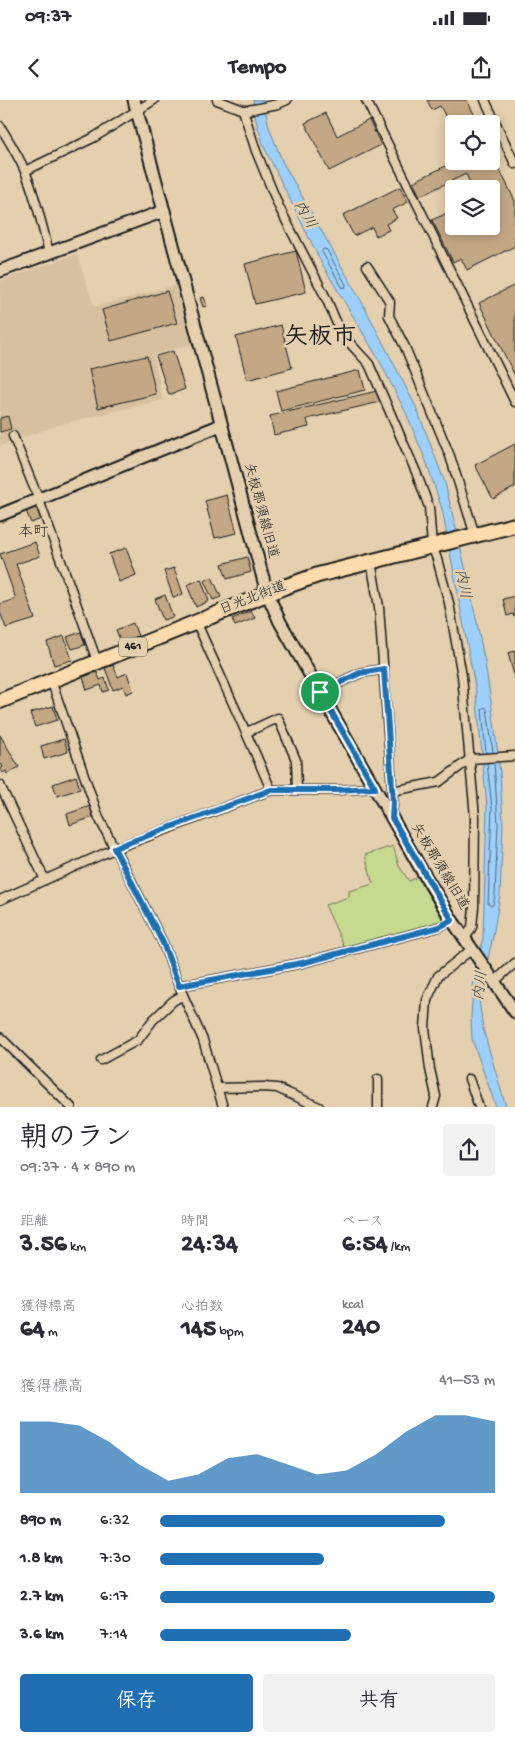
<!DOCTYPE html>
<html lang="ja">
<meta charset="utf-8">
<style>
:root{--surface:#fff;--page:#f2f2f3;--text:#2b2b33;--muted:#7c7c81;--accent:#1f6fb2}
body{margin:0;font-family:"Gochi Hand","Klee One",sans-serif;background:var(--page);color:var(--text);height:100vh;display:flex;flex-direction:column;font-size:19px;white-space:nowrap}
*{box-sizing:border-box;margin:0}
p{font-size:16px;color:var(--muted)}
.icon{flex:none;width:28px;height:28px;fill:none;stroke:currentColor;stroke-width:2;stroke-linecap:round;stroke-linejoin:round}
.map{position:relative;height:1007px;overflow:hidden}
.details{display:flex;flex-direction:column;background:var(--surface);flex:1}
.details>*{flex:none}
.fabs{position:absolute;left:445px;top:15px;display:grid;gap:10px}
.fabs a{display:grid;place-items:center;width:55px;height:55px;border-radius:5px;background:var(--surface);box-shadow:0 2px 12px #0003;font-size:25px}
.pin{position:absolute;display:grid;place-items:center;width:42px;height:42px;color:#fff;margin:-21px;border:2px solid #fff;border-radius:50%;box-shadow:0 1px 5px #0007}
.round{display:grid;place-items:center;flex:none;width:52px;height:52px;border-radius:5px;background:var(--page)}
.headline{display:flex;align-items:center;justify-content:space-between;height:85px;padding:0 20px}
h1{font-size:28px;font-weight:700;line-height:38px}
.metrics{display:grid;grid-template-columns:repeat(3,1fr);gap:8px;height:85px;padding:5px 20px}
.metrics div{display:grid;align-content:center}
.metrics b{font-size:25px;font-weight:700}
.metrics small{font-size:14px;font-weight:400}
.metrics p{font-size:14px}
.chart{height:140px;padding:10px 20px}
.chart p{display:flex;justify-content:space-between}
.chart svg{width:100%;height:90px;margin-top:5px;fill:var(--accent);opacity:.7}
.primary-button{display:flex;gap:10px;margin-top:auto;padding:10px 20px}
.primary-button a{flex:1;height:58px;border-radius:5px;background:var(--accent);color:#fff;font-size:20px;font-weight:700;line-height:58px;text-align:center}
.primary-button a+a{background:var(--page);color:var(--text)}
ul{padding:0 20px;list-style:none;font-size:16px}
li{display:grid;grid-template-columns:80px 60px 1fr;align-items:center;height:38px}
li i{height:12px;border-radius:6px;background:var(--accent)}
.status{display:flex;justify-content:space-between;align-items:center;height:35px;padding:0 25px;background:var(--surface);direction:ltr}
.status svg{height:14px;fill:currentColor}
header{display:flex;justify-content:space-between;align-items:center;height:65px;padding:0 20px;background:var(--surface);font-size:22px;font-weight:700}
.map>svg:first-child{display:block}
</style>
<div class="status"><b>09:37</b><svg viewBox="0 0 49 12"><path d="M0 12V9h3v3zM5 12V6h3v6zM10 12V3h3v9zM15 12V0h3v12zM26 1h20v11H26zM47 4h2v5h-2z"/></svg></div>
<header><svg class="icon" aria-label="back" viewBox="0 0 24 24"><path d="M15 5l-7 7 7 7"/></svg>Tempo<svg class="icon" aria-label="share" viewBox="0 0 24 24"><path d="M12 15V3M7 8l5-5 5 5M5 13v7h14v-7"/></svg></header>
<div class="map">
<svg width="515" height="1007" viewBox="0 0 515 1007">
<rect width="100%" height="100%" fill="#e4cfae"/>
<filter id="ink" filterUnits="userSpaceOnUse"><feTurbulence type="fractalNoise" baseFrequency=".02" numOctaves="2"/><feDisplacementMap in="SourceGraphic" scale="10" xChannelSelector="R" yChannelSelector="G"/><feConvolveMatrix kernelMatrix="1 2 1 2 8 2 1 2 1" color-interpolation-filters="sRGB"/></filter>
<g filter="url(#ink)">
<polygon fill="#d6c09f" points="77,154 94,207 176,185 192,244 153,255 163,300 61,324 0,346 0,181"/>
<polygon fill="#c5d98f" stroke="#707a56" points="393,746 399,766 409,781 418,777 443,820 415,830 345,849 325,805 349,797 349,791 373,784 365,755"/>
<polygon fill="#9dd1fb" stroke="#6989a2" points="253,0 263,0 269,27 282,61 364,206 417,309 445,383 469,484 485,563 494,622 500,673 503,725 500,795 493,836 479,899 483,929 506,1007 496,1007 472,939 471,916 474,876 483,838 487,707 476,592 442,409 426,361 406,313 379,260 322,164 265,49 256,21"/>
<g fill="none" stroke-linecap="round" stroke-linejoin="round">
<g stroke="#506475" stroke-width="1">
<polygon points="324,149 327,150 346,185 345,188 342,187 322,152"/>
<polyline points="486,653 482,609 485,607 487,609 493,652"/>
<polyline points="487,663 492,708 488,804 491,806 493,805 495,795 498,724 494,662"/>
</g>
</g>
<g fill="#c3a885" stroke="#1c1c1c">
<polygon points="427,0 467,0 479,24 454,24 454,32 440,6 432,10"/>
<polygon points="326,13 337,36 369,20 381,45 329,71 305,23"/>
<polygon points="456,61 478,61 483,71 497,64 515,101 515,146 467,170 461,158 453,162 432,120 454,110 454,126 491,126 491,89 468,89 472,87 466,74 420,96 413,82"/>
<polygon points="400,87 408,102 392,110 397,118 386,124 389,130 376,136 372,127 354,136 343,115"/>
<polygon points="296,151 306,192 255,204 245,164"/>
<polygon points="515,185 515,276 479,203"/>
<polygon points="167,191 177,223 111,241 102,210"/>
<polygon points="204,197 207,206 203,207 200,198"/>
<polygon points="281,225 292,268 247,280 236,237"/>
<polygon points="173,251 185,289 169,295 156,256"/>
<polygon points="147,256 156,294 98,308 89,269"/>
<polygon points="360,270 365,290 281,311 276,291"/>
<polygon points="377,291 380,302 307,319 309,327 274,335 270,316"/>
<polygon points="8,316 11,329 0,332 0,318"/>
<polygon points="515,344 515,387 493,399 475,365"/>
<polygon points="227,395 237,433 215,438 205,401"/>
<polygon points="36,407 41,419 31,423 26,411"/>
<polygon points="35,442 40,456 16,464 35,519 6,528 0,512 0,504 16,499 0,454"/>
<polygon points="126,448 136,475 119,482 109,454"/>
<polygon points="247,457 251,472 227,479 222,464"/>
<polygon points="174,468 183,494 173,497 164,471"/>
<polygon points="212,477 221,497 213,500 204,481"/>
<polygon points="201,479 209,501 196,507 187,485"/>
<polygon points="165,495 173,517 163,520 155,499"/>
<polygon points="515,496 515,517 514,517 513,514 507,516 503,499"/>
<polygon points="251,511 255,518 235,526 232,519"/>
<polygon points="133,523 138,536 121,542 116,530"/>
<polygon points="81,532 85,545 72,549 67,537"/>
<polygon points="64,536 72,560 54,565 47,542"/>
<polygon points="515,551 515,579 508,553"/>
<polygon points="113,565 118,577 127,573 133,591 126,594 123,586 113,590 105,568"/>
<polygon points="97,572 100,580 105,578 109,590 103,592 101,585 87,590 83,577"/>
<polygon points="53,606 57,620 35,627 30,613"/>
<polygon points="0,635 19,667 7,674 6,671 3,673 0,669 3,667 0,662"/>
<polygon points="64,639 68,652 44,659 41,646"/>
<polygon points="76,676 80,689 57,696 53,684"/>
<polygon points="90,706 93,717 70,725 67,714"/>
</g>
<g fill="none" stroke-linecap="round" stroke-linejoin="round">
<defs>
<g id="street">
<polyline points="217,0 243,10 248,10 278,4 287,0"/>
<polyline points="366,0 515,302"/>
<polyline points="485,0 515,64"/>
<polyline points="243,10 256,51 279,107 326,198 338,226 348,241 369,264 416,372 429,407 432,446 437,459 449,503 462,576 475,717 474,807 472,827 465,839"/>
<path d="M0,26c9,15 18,29 25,45 11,26 17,54 24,82"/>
<polyline points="25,71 93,38 154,0"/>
<polyline points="367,166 390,202 389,216 405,247 450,356 475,435"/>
<polyline points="13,336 39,400 97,561"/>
<polyline points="371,461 379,507 393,702 392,717"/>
<path d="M196,521c25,57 51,112 75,169"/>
<polyline points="51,580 99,718 163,843 179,886 203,940 223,1007"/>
<polyline points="320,592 360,573 384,569"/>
<polyline points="247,632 278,618 296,660 297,689"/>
<polyline points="0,685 45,780"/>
<polyline points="392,691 439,682 470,659 515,656"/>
<polyline points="0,800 114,749 271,690 336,690 375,688"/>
<polyline points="495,881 515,863"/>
<polyline points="179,886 302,863 439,827 452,820"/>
<polyline points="0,937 71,1007"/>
<polyline points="101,960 138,940 153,920 173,901 183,895"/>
<polyline points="378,979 378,1007"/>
<polyline points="469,979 479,1007"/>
<polyline points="217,988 263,987 277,988 319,1007"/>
<polyline points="433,1007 436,996 430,969 425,928 427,900 438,876 472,849"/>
</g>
<g id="secondary">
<polyline points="134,0 267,493 280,522 421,769 452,820 515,912"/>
<polyline points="0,171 164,111"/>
<polyline points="0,415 221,325"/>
</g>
<polyline id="highway" points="0,601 284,487 318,475 515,425"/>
</defs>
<use href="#street" stroke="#1c1c1c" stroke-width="11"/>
<use href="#secondary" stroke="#1c1c1c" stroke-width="15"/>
<use href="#highway" stroke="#1c1c1c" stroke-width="18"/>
<use href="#street" stroke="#e4cfae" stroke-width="8"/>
<use href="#secondary" stroke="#e4cfae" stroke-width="11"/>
<use href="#highway" stroke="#fcdcac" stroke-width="14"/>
</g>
</g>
<g fill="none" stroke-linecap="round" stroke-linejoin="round" filter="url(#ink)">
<defs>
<polygon id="route" points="384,569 393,702 392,718 452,820 439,827 302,863 179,886 163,843 114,748 271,690 336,690 375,688 320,592 360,573"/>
</defs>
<use href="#route" stroke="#fff" stroke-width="10"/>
<use href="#route" stroke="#1f6fb2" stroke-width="6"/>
</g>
<g text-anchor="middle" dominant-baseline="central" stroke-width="5" stroke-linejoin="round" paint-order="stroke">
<rect fill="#e4cfae" stroke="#585248" stroke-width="1" x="119" y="537.5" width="28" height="19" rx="4"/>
<g font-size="12" font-weight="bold" fill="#1c1c1c">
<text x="133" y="547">461</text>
</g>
<g font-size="14" fill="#1c1c1c" stroke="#e4cfae">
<text transform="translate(260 411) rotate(75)">矢板那須線旧道</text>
<text transform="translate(253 499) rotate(-21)">日光北街道</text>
<text transform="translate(439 767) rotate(59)">矢板那須線旧道</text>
</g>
<g font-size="15" font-style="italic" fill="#364049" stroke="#e4cfae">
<text transform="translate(304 115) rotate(60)">内川</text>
<text transform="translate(462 484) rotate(79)">内川</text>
<text transform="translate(481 886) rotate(-83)">内川</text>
</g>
<g font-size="15" fill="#1c1c1c" stroke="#e4cfae">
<text x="33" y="433">本町</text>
</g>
<g font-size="24" font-weight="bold" fill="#1c1c1c" stroke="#e4cfae">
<text x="320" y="238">矢板市</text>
</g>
</g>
</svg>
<div class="fabs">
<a><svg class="icon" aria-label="locate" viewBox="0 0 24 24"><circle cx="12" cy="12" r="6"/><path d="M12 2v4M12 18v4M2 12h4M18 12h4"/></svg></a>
<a><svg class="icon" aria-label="layers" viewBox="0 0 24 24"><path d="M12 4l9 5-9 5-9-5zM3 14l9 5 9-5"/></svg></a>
</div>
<div class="pin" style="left:320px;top:592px;background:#1e9e55"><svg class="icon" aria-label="arrive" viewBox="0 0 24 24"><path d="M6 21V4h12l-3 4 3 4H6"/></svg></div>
</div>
<section class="details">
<div class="headline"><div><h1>朝のラン</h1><p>09:37 · 4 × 890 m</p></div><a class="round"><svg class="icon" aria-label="share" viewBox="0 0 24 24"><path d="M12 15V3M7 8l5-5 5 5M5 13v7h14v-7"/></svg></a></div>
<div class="metrics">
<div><p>距離</p><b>3.56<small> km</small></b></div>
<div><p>時間</p><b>24:34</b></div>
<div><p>ペース</p><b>6:54<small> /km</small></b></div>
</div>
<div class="metrics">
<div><p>獲得標高</p><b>64<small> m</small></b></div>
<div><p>心拍数</p><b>145<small> bpm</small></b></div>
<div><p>kcal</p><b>240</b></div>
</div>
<div class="chart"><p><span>獲得標高</span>41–53 m</p>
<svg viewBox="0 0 160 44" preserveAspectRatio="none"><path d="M0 44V9L10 9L20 11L30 19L40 30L50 38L60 35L70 27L80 25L90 30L100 35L110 33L120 25L130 14L140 6L150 6L160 9V44z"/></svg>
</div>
<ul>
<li><b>890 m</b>6:32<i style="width:85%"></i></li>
<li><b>1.8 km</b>7:30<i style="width:49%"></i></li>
<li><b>2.7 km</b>6:17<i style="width:100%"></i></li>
<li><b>3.6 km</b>7:14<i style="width:57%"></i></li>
</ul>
<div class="primary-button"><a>保存</a><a>共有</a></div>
</section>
